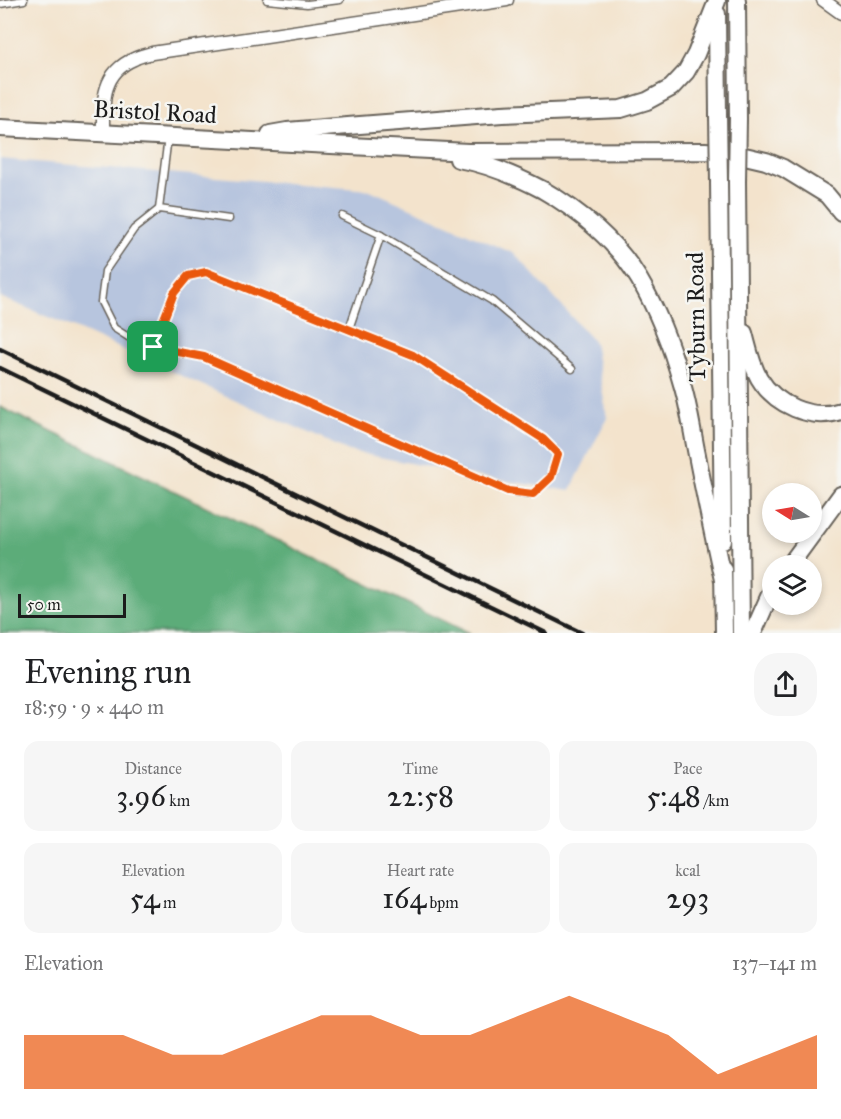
<!DOCTYPE html>
<meta charset="utf-8">
<style>
:root{--surface:#fff;--page:#f6f6f6;--text:#202124;--muted:#757577;--accent:#ea580c}
body{margin:0;font-family:"IM FELL Great Primer",serif;background:var(--page);color:var(--text);height:100vh;display:flex;flex-direction:column;font-size:22px;white-space:nowrap}
*{box-sizing:border-box;margin:0}
p{font-size:20px;color:var(--muted)}
.icon{flex:none;width:33px;height:33px;fill:none;stroke:currentColor;stroke-width:2;stroke-linecap:round;stroke-linejoin:round}
.map{position:relative;height:633px;overflow:hidden}
.side{display:flex;flex-direction:column;background:var(--surface);flex:1}
.side>*{flex:none}
.needle{width:39px;rotate:281deg}
.fabs{position:absolute;left:762px;top:483px;display:grid;gap:12px}
.fabs a{display:grid;place-items:center;width:60px;height:60px;border-radius:50%;background:var(--surface);box-shadow:0 3px 9px #0003;font-size:30px}
.scale{position:absolute;left:18px;bottom:15px;width:108px;box-sizing:border-box;padding-left:6px;border:3px solid #1c1c1c;border-top:0;font-size:16px;line-height:21px;white-space:nowrap;color:#1c1c1c;-webkit-text-stroke:4px #f6f6f2;paint-order:stroke}
.pin{position:absolute;display:grid;place-items:center;width:51px;height:51px;color:#fff;margin:-26px;border-radius:12px;box-shadow:0 3px 9px #0006}
.round{display:grid;place-items:center;flex:none;width:63px;height:63px;border-radius:24px;background:var(--page)}
.headline{display:flex;align-items:center;justify-content:space-between;height:102px;padding:0 24px}
h1{font-size:33px;font-weight:600;line-height:45px}
.stats{display:grid;grid-template-columns:repeat(3,1fr);gap:9px;height:102px;padding:6px 24px}
.stats div{display:grid;align-content:center;border-radius:15px;background:var(--page);text-align:center}
.stats b{font-size:30px;font-weight:600}
.stats small{font-size:16px;font-weight:400}
.stats p{font-size:16px}
.chart{height:168px;padding:12px 24px}
.chart p{display:flex;justify-content:space-between}
.chart svg{width:100%;height:108px;margin-top:6px;fill:var(--accent);opacity:.7}
.map>svg:first-child{display:block}
</style>
<div class="map">
<svg width="841" height="633" viewBox="0 0 841 633">
<rect width="100%" height="100%" fill="#f6f6f2"/>
<filter id="ink" filterUnits="userSpaceOnUse"><feTurbulence type="fractalNoise" baseFrequency=".0167" numOctaves="2"/><feDisplacementMap in="SourceGraphic" scale="12" xChannelSelector="R" yChannelSelector="G"/><feConvolveMatrix kernelMatrix="1 2 1 2 8 2 1 2 1" color-interpolation-filters="sRGB"/></filter>
<filter id="wash" filterUnits="userSpaceOnUse"><feTurbulence type="fractalNoise" baseFrequency=".008" numOctaves="4" result="noise"/><feDisplacementMap in="SourceGraphic" scale="24" xChannelSelector="R" yChannelSelector="G"/><feGaussianBlur stdDeviation="1.35" result="paint"/><feColorMatrix in="noise" values="0 0 0 0 0 0 0 0 0 0 0 0 0 0 0 0 0 1.4 0 .05"/><feComposite in="paint" operator="in"/></filter>
<g filter="url(#wash)">
<rect width="100%" height="100%" fill="#f3e3cc"/>
<polygon fill="#b7c5de" points="0,159 370,190 515,254 594,342 607,418 570,491 475,476 349,451 75,328 0,297"/>
<polygon fill="#5bac79" stroke="#3c644a" stroke-width="1.5" points="0,407 469,633 0,633"/>
</g>
<g filter="url(#ink)">
<g fill="none" stroke-linecap="round" stroke-linejoin="round">
<defs>
<g id="lane">
<polyline points="267,0 307,4 340,0"/>
<polyline points="0,4 24,0"/>
<polyline points="168,137 159,209 229,219"/>
<polyline points="342,216 381,235 492,301 572,369"/>
<polyline points="349,329 381,235"/>
<polyline points="153,347 174,293 188,276 206,272 413,355 543,439 558,454 551,477 533,494 509,491 205,357 178,353 139,344 114,328 101,302 105,271 134,229 159,209"/>
</g>
<g id="street">
<polyline points="823,0 841,13"/>
<path d="M103,133c0,-30 -2,-60 31,-74 5,-3 12,-4 18,-6l355,-53"/>
</g>
<g id="secondary">
<polyline points="737,0 738,119"/>
<polyline points="717,14 718,115"/>
<polyline points="0,128 468,152 705,151 732,153 766,161 783,168 827,195 841,212"/>
<polyline points="270,134 287,131 360,125 502,114 621,109 647,101 671,88 686,72 696,54 717,1"/>
<path d="M458,159c30,5 58,17 85,31 37,21 74,52 96,89 19,32 33,69 43,105 7,23 10,47 15,71 8,42 17,83 26,125"/>
<polyline points="737,181 741,633"/>
<polyline points="719,182 723,541"/>
<path d="M744,333c4,15 7,31 15,45 16,27 52,43 82,33"/>
<polyline points="789,566 841,495"/>
<polyline points="723,569 724,633"/>
<polyline points="753,633 772,590"/>
</g>
</defs>
<use href="#lane" stroke="#67625a" stroke-width="9"/>
<use href="#street" stroke="#67625a" stroke-width="15"/>
<use href="#secondary" stroke="#67625a" stroke-width="20"/>
<use href="#lane" stroke="#fff" stroke-width="6"/>
<use href="#street" stroke="#fff" stroke-width="12"/>
<use href="#secondary" stroke="#fff" stroke-width="16"/>
<g stroke="#1c1c1c" stroke-width="4.5">
<polyline points="0,349 582,633"/>
<polyline points="0,368 546,633"/>
</g>
<defs>
<g id="secondary-bridge">
<polyline points="718,115 719,182"/>
<polyline points="737,181 738,119"/>
</g>
</defs>
<use href="#secondary-bridge" stroke="#67625a" stroke-width="20" stroke-linecap="butt"/>
<use href="#secondary-bridge" stroke="#fff" stroke-width="16"/>
</g>
</g>
<g fill="none" stroke-linecap="round" stroke-linejoin="round" filter="url(#ink)">
<defs>
<polygon id="route" points="206,272 413,355 543,439 558,454 551,477 533,494 508,491 204,357 153,347 174,293 188,276"/>
</defs>
<use href="#route" stroke="#fff" stroke-width="12"/>
<use href="#route" stroke="#ea580c" stroke-width="8"/>
</g>
<g text-anchor="middle" dominant-baseline="central" stroke-width="5" stroke-linejoin="round" paint-order="stroke">
<g font-size="24" fill="#1c1c1c" stroke="#f6f6f2">
<text transform="translate(155 112) rotate(3)">Bristol Road</text>
<text transform="translate(696 317) rotate(-91)">Tyburn Road</text>
</g>
</g>
</svg>
<div class="fabs">
<a><svg class="needle" viewBox="-14 -14 28 28"><path d="M0-13l5 13h-10z" fill="#e53935"/><path d="M0 13l5-13h-10z" fill="#757577"/></svg></a>
<a><svg class="icon" aria-label="layers" viewBox="0 0 24 24"><path d="M12 4l9 5-9 5-9-5zM3 14l9 5 9-5"/></svg></a>
</div>
<div class="scale">50 m</div>
<div class="pin" style="left:153px;top:347px;background:#1e9e55"><svg class="icon" aria-label="arrive" viewBox="0 0 24 24"><path d="M6 21V4h12l-3 4 3 4H6"/></svg></div>
</div>
<section class="side">
<div class="headline"><div><h1>Evening run</h1><p>18:59 · 9 × 440 m</p></div><a class="round"><svg class="icon" aria-label="share" viewBox="0 0 24 24"><path d="M12 15V3M7 8l5-5 5 5M5 13v7h14v-7"/></svg></a></div>
<div class="stats">
<div><p>Distance</p><b>3.96<small> km</small></b></div>
<div><p>Time</p><b>22:58</b></div>
<div><p>Pace</p><b>5:48<small> /km</small></b></div>
</div>
<div class="stats">
<div><p>Elevation</p><b>54<small> m</small></b></div>
<div><p>Heart rate</p><b>164<small> bpm</small></b></div>
<div><p>kcal</p><b>293</b></div>
</div>
<div class="chart"><p><span>Elevation</span>137–141 m</p>
<svg viewBox="0 0 160 44" preserveAspectRatio="none"><path d="M0 44V22L10 22L20 22L30 30L40 30L50 22L60 14L70 14L80 22L90 22L100 14L110 6L120 14L130 22L140 38L150 30L160 22V44z"/></svg>
</div>
</section>
